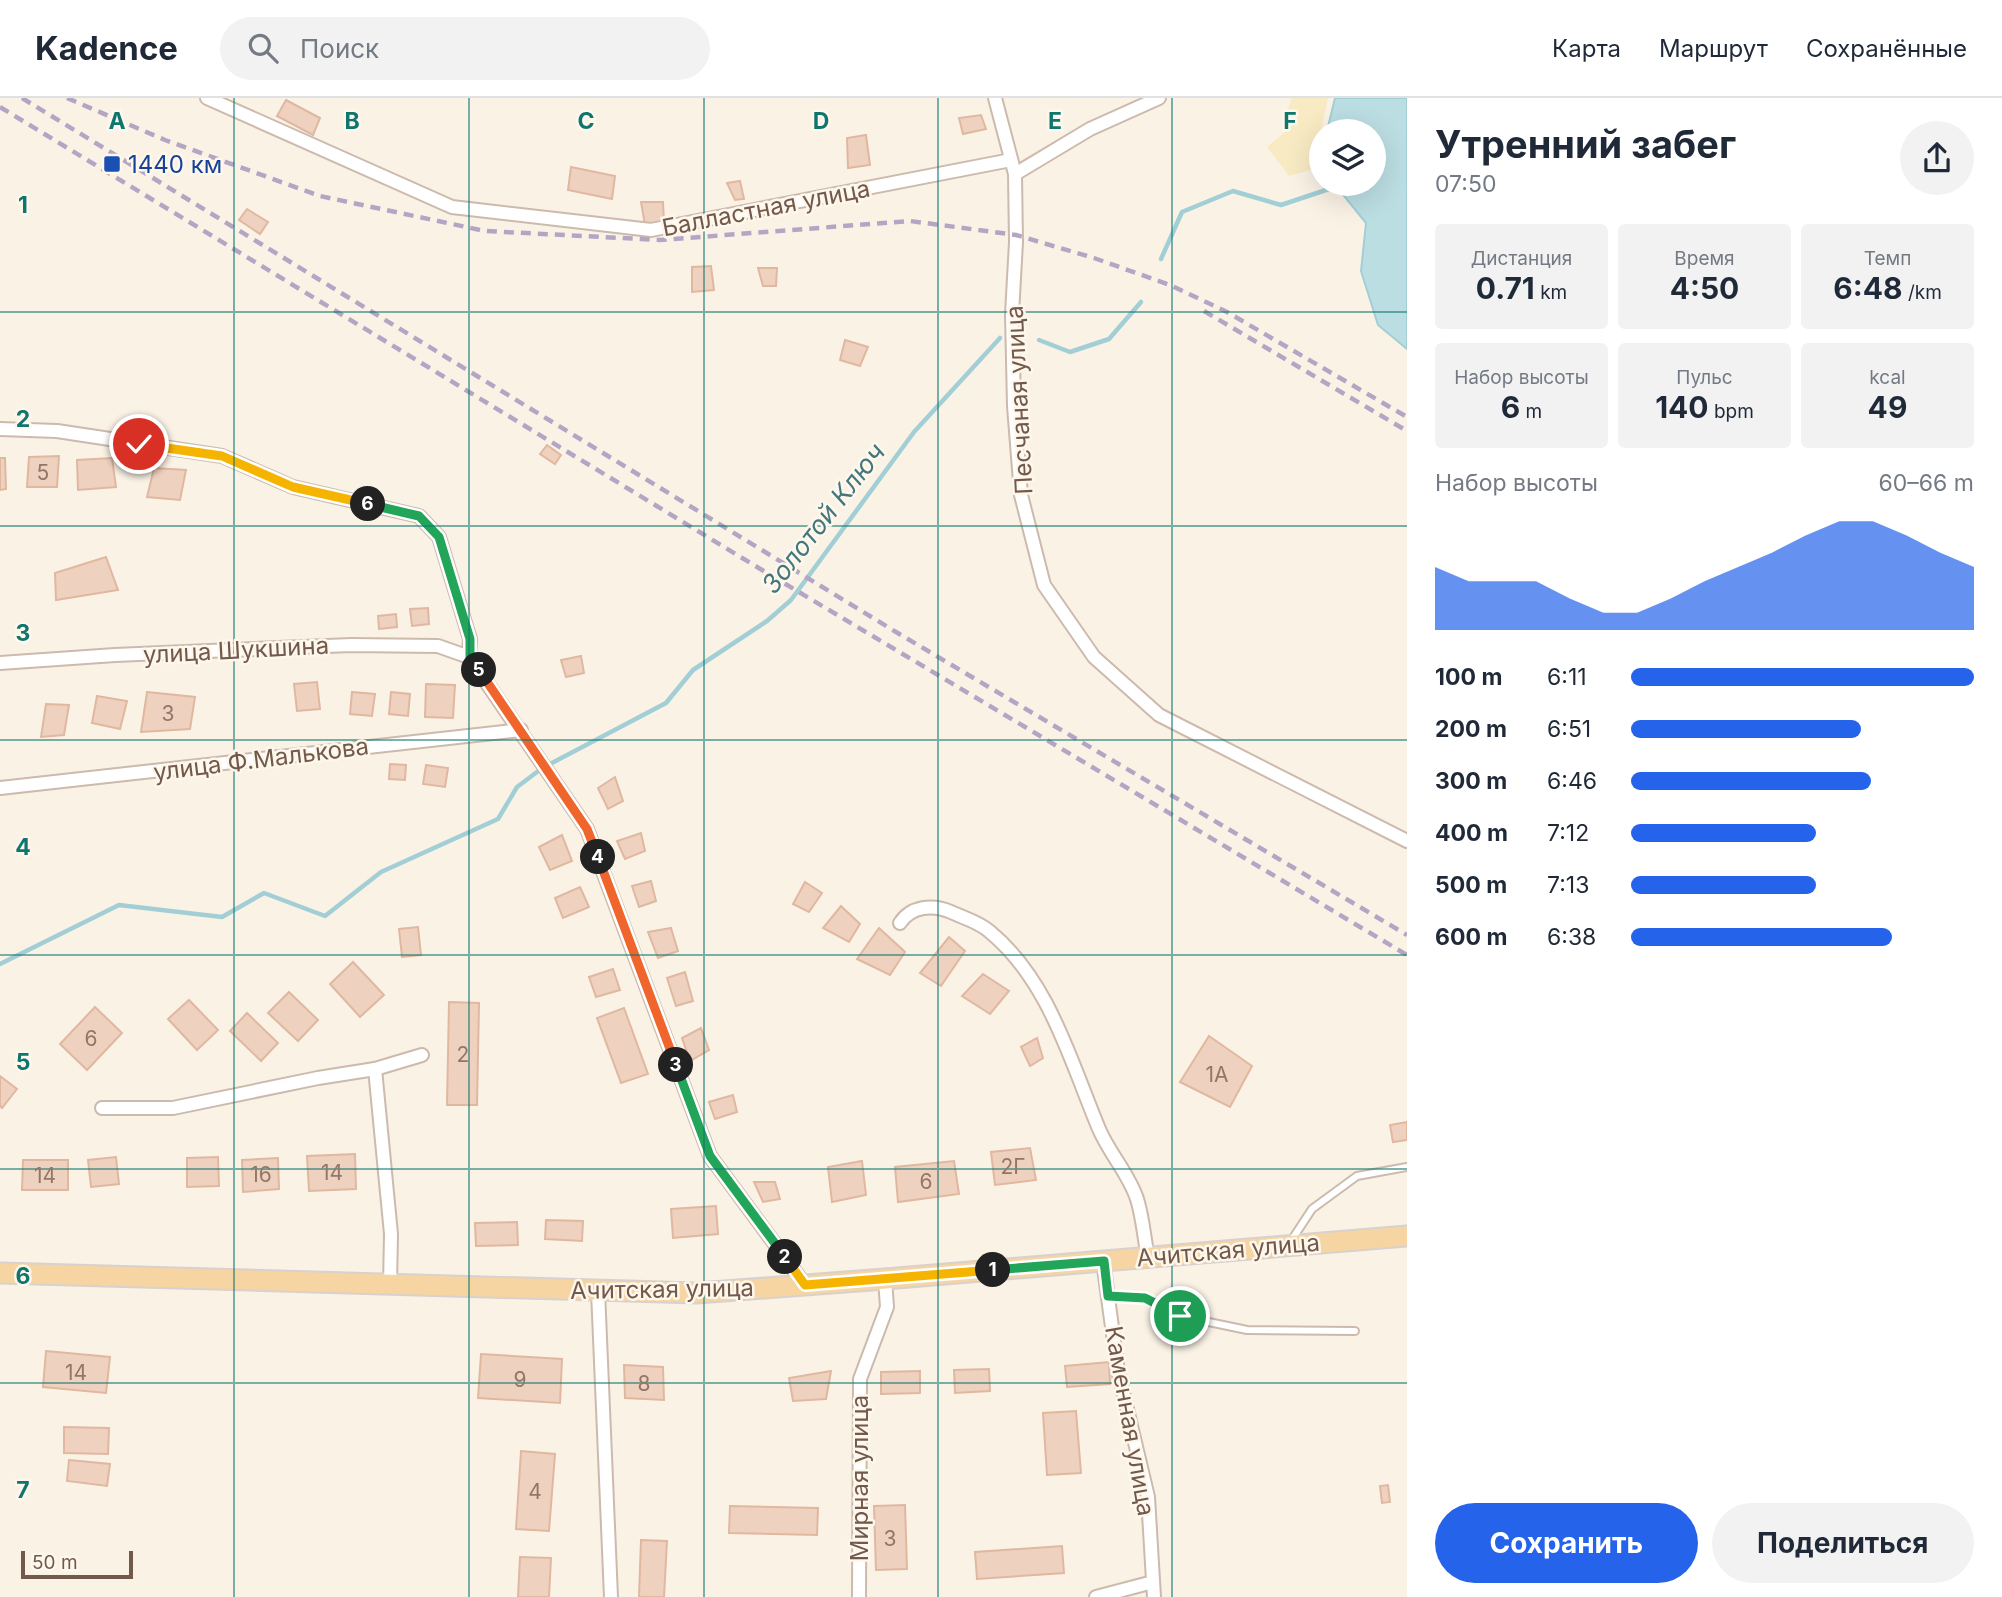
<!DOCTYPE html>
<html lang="ru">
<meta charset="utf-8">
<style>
:root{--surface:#fff;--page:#f2f2f3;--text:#1f2937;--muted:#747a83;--line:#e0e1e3;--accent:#2563eb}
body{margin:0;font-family:Inter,sans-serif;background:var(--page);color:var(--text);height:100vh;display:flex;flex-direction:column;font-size:26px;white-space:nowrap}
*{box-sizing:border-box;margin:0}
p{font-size:23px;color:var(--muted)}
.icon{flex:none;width:38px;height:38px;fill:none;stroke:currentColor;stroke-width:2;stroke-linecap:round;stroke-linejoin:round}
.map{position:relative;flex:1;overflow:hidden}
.drawer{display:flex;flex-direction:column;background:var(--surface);width:595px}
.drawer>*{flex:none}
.fabs{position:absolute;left:1309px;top:21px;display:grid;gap:14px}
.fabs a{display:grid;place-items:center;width:77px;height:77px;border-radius:50%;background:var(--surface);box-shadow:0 7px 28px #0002;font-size:35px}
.scale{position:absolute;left:21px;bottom:18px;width:112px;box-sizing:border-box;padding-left:7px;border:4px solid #73594c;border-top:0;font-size:19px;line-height:24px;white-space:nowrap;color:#73594c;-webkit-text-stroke:5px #fef7ec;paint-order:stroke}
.pin{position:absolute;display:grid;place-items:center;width:60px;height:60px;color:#fff;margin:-30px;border:4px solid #fff;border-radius:50%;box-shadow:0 2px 7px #0007}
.km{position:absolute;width:35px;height:35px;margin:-18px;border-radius:50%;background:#222;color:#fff;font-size:19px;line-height:35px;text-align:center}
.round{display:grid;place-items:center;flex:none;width:74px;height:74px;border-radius:37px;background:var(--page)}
.headline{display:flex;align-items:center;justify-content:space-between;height:119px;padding:0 28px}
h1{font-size:38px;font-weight:700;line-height:52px}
.figures{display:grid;grid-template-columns:repeat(3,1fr);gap:10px;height:119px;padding:7px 28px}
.figures div{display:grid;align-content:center;border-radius:7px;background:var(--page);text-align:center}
.figures b{font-size:30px;font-weight:700}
.figures small{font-size:19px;font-weight:400}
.figures p{font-size:19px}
.chart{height:196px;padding:14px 28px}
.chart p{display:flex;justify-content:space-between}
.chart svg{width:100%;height:126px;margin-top:7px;fill:var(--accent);opacity:.7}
.primary-button{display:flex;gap:14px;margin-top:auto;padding:14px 28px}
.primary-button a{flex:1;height:80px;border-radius:42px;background:var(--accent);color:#fff;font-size:28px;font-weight:700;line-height:80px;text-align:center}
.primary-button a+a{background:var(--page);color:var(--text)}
ul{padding:0 28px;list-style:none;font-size:23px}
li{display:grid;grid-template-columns:112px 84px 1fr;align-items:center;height:52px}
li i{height:18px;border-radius:9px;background:var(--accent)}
header{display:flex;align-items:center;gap:42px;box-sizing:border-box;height:98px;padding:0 35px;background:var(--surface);border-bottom:2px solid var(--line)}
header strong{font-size:33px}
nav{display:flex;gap:38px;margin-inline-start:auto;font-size:24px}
.search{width:490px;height:63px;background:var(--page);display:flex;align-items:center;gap:18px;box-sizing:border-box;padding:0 24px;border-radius:38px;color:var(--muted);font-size:26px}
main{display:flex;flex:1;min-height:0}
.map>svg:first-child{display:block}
</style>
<header>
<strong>Kadence</strong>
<div class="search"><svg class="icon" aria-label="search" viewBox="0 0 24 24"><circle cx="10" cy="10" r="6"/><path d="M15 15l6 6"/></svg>Поиск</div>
<nav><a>Карта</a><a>Маршрут</a><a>Сохранённые</a></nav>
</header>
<main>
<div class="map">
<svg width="1407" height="1499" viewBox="0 0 1407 1499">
<rect width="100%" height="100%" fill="#fbf2e6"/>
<polygon fill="#f8ebc3" points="1292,0 1328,0 1321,33 1321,69 1289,78 1267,49 1286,33 1285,18"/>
<polygon fill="#bbdee3" stroke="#a2ced5" stroke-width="2" points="1335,0 1407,0 1407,251 1378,227 1361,173 1366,125 1336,88 1335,86 1374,86 1374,33 1327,33"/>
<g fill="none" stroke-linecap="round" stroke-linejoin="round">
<g stroke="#a2ced5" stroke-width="4.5">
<polyline points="1161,161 1182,114 1233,93 1281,107 1344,86"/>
<polyline points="1039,242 1070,254 1109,241 1141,204"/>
<polyline points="550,666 666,605 693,572 767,523 791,502 914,334 1000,240"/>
<polyline points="0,866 119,807 222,819 264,795 325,818 381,774 498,721 517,689 537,674"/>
</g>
</g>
<g fill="#efd1bf" stroke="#e0b8a0" stroke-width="2">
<polygon points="286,2 320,20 313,37 277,18"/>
<polygon points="981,17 986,31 963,36 959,20"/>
<polygon points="866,37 870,67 848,70 847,40"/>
<polygon points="571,69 615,78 612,101 568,92"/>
<polygon points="740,83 744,101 735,102 727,85"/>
<polygon points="641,104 663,104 664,125 645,127"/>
<polygon points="247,111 268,124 260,136 239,122"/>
<polygon points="711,168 714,192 692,194 692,169"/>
<polygon points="758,170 777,170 776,188 763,188"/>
<polygon points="845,242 868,249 860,268 840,262"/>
<polygon points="547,347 561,357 555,366 540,356"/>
<polygon points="59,358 57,389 27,389 29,359"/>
<polygon points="0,360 5,360 6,391 0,392"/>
<polygon points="112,360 116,389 78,392 77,362"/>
<polygon points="154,370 186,372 180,402 147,399"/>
<polygon points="106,459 118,492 56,502 55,475"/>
<polygon points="428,510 429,526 412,528 410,511"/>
<polygon points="396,516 397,529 379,531 378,518"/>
<polygon points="581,558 584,575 566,579 561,562"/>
<polygon points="317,584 320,611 297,613 294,586"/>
<polygon points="426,586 455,587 453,620 425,619"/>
<polygon points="147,594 195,599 190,631 141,634"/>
<polygon points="352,594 375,596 372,618 350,616"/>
<polygon points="391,594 410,596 408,618 389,616"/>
<polygon points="97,598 127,603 120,631 92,625"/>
<polygon points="46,606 69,607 64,637 41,639"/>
<polygon points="390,666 406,667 405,682 389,681"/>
<polygon points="426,667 448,670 445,689 423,686"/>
<polygon points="615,679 623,703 608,711 598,690"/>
<polygon points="641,735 645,753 625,761 617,743"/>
<polygon points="562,737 572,763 550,772 539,749"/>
<polygon points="651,783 656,803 639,809 632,788"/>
<polygon points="805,784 822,795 809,814 793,806"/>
<polygon points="580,789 589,809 563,820 555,800"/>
<polygon points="841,808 860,826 849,844 823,830"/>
<polygon points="418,829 421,857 402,859 399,831"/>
<polygon points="671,830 678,853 658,860 648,834"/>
<polygon points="879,830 905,854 890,877 857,861"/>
<polygon points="949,839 965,853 941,888 920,875"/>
<polygon points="353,864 384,897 360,919 330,886"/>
<polygon points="613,871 620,892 596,899 589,879"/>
<polygon points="685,874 693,903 676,908 667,880"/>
<polygon points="983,876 1009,893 990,916 962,898"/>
<polygon points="289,894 318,922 298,943 268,915"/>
<polygon points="189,902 218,932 197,952 168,921"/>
<polygon points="449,904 479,905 477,1007 447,1007"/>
<polygon points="95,909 122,935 87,972 60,946"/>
<polygon points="624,910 648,976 621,985 597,920"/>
<polygon points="247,915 278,945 261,963 230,933"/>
<polygon points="701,930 709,952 690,963 682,940"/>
<polygon points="1209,938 1252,968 1230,1009 1180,984"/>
<polygon points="1037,940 1043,960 1030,968 1021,949"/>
<polygon points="0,978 17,991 2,1010 0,1008"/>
<polygon points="733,997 737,1014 715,1021 709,1004"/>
<polygon points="1407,1024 1407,1042 1393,1044 1390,1027"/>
<polygon points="1030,1050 1036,1082 995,1087 991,1054"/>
<polygon points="355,1056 356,1091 309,1093 307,1058"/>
<polygon points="116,1059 119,1086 91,1089 88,1062"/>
<polygon points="218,1059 219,1088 187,1089 187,1060"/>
<polygon points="278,1060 279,1091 243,1094 242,1062"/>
<polygon points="23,1062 68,1062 68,1092 22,1092"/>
<polygon points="862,1063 866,1097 832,1104 828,1069"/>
<polygon points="954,1063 959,1096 898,1104 895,1069"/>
<polygon points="754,1084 775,1084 780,1101 763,1104"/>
<polygon points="716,1108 718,1136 673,1140 671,1111"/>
<polygon points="546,1122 583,1123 582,1143 545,1141"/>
<polygon points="517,1124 518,1147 476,1148 475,1125"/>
<polygon points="46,1253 110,1259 106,1295 43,1289"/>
<polygon points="481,1256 562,1261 560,1305 478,1300"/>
<polygon points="1109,1264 1110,1286 1067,1289 1065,1268"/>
<polygon points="624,1267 663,1269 664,1302 625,1300"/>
<polygon points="989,1271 990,1293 955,1295 954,1272"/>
<polygon points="831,1273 826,1301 793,1303 789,1280"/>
<polygon points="920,1273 920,1295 881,1296 881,1274"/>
<polygon points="1076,1313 1081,1375 1047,1377 1043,1315"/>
<polygon points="64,1329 109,1330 108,1356 64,1355"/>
<polygon points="521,1353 555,1356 549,1433 516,1431"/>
<polygon points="69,1362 110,1366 107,1388 67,1383"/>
<polygon points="1388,1387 1390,1404 1382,1405 1380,1388"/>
<polygon points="905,1407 907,1471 876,1472 874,1408"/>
<polygon points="730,1408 818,1410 817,1437 729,1435"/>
<polygon points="641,1442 667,1443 664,1499 639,1499"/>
<polygon points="1062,1448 1064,1475 977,1481 975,1454"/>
<polygon points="520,1459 551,1460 549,1499 518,1499"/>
</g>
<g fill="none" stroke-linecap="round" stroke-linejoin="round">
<defs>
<g id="service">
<polyline points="1291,1143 1312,1111 1357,1078 1407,1069"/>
<polyline points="1108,1198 1145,1200 1180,1218 1247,1232 1355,1233"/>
</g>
<g id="minor">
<polyline points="207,0 452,109 651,132 1011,62"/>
<polyline points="995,0 1015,76 1016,144 1012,216 1014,308 1021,397 1044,487 1094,559 1159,617 1407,743"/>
<polyline points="1015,76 1090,31 1159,0"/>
<polyline points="0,331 57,333 222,358 293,389 419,418 439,439 470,541 469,559"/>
<polyline points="469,559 587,731 710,1058 805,1187"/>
<polyline points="0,565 115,557 351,547 438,548 469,559"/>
<polyline points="0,690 521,632"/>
<path d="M900,825c11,-17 33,-19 51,-11 13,6 28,10 38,19 60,49 81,129 110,198 10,24 30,45 38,70 6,19 7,39 11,58"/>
<polyline points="375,971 391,1136 390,1187"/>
<polyline points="102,1010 173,1010 318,980 375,971 422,957"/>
<polyline points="1103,1163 1118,1273 1148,1399 1154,1499"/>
<polyline points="598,1193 611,1499"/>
<polyline points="859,1499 860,1281 887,1209 885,1181"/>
<polyline points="1096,1499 1153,1484"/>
</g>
<polyline id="primary" points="0,1175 697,1195 885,1181 1407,1138"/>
</defs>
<use href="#service" stroke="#ccbaad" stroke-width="10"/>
<use href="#minor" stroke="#ccbaad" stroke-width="16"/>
<use href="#primary" stroke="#d8d1cd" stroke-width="23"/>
<use href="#service" stroke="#fff" stroke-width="6"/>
<use href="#minor" stroke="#fff" stroke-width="12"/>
<use href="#primary" stroke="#f6d5a2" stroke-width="19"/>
<g stroke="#b5a5c4" stroke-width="4.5" stroke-dasharray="10 7" stroke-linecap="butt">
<polyline points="22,0 896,534 1407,837"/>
<polyline points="67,0 165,42 320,98 485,133 660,142 910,123 1016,137 1094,160 1170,187 1227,214 1407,319"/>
<polyline points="0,9 762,472 1407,857"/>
<polyline points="1204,213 1407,333"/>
</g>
</g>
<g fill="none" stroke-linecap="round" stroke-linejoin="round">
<defs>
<polyline id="split-1" points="993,1172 1104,1163 1108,1198 1145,1200 1180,1218"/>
<polyline id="split-2" points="785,1159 805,1187 993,1172"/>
<polyline id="split-3" points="676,967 710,1058 785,1159"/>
<polyline id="split-4" points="598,759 676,967"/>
<polyline id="split-5" points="479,572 587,731 598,759"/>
<polyline id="split-6" points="368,406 419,418 439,439 470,541 470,559 479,572"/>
<polyline id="split-7" points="139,346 222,358 293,389 368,406"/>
</defs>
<use href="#split-1" stroke="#fff" stroke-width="14"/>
<use href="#split-2" stroke="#fff" stroke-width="14"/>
<use href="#split-3" stroke="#fff" stroke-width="14"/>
<use href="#split-4" stroke="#fff" stroke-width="14"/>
<use href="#split-5" stroke="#fff" stroke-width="14"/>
<use href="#split-6" stroke="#fff" stroke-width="14"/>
<use href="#split-7" stroke="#fff" stroke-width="14"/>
<use href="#split-1" stroke="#22a559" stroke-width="9"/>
<use href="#split-2" stroke="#f5b400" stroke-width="9"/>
<use href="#split-3" stroke="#22a559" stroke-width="9"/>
<use href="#split-4" stroke="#f0652b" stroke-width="9"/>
<use href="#split-5" stroke="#f0652b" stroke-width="9"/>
<use href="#split-6" stroke="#22a559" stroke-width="9"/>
<use href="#split-7" stroke="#f5b400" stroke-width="9"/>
</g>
<path fill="none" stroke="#0f766e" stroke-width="2" stroke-opacity="0.55" d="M234,0v1499M469,0v1499M704,0v1499M938,0v1499M1172,0v1499M0,214h1407M0,428h1407M0,642h1407M0,857h1407M0,1071h1407M0,1285h1407"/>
<rect fill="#1a4fb4" stroke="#fef7ec" stroke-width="2.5" x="103" y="57" width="18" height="18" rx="3.5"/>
<g text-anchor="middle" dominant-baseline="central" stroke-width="5" stroke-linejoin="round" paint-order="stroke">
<g font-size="21" fill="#927769">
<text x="43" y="374">5</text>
<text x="168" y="615">3</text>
<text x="91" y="940">6</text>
<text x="463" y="956">2</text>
<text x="1217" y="976">1А</text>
<text x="1013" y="1068">2Г</text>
<text x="332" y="1074">14</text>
<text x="261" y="1076">16</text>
<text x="45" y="1077">14</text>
<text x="926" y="1083">6</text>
<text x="76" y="1274">14</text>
<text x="520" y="1281">9</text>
<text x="644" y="1285">8</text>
<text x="535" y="1393">4</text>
<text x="890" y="1440">3</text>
</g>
<g font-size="24" fill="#164399" stroke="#fef7ec" text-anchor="start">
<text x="128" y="66">1440 км</text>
</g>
<g font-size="24" fill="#73594c" stroke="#fef7ec">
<text transform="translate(766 110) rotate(-11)">Балластная улица</text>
<text transform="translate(1019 302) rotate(-93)">Песчаная улица</text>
<text transform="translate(236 552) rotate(-3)">улица Шукшина</text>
<text transform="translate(261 661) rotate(-7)">улица Ф.Малькова</text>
<text transform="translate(1228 1152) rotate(-5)">Ачитская улица</text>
<text transform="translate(662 1191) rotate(-1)">Ачитская улица</text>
<text transform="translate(1130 1323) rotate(80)">Каменная улица</text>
<text transform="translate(859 1380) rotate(-90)">Мирная улица</text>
</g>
<g font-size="26" font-style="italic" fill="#44767e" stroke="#fef7ec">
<text transform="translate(823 420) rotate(-52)">Золотой Ключ</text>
</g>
</g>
<g font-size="23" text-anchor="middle" font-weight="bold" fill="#0f766e" stroke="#fef7ec" stroke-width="5" stroke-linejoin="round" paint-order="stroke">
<text x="117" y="31">A</text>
<text x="352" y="31">B</text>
<text x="586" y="31">C</text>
<text x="821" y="31">D</text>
<text x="1055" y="31">E</text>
<text x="1290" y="31">F</text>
<text x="23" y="115">1</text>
<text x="23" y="329">2</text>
<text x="23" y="543">3</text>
<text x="23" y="757">4</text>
<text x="23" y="972">5</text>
<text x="23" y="1186">6</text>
<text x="23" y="1400">7</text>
</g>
</svg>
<div class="fabs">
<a><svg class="icon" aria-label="layers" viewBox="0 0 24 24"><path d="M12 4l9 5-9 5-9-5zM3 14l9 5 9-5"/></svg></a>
</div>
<div class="scale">50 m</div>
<div class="pin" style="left:1180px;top:1218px;background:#1e9e55"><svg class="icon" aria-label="arrive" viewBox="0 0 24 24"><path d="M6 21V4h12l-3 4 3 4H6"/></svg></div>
<div class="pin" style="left:139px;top:346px;background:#d93025"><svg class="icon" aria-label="check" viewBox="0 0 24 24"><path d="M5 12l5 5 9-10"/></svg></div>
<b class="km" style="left:993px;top:1172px">1</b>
<b class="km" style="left:785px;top:1159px">2</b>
<b class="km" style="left:676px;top:967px">3</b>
<b class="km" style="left:598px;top:759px">4</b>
<b class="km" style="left:479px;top:572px">5</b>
<b class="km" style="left:368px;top:406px">6</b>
</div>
<section class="drawer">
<div class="headline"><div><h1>Утренний забег</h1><p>07:50</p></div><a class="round"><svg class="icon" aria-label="share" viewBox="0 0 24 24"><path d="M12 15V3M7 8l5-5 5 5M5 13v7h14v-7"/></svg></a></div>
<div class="figures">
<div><p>Дистанция</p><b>0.71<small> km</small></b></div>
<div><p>Время</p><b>4:50</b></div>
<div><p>Темп</p><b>6:48<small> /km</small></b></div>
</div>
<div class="figures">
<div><p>Набор высоты</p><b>6<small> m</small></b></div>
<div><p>Пульс</p><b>140<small> bpm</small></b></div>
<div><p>kcal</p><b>49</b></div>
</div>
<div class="chart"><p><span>Набор высоты</span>60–66 m</p>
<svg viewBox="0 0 160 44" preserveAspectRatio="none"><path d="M0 44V22L10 27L20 27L30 27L40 33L50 38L60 38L70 33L80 27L90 22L100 17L110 11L120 6L130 6L140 11L150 17L160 22V44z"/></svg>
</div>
<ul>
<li><b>100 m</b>6:11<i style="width:100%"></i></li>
<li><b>200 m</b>6:51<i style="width:67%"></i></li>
<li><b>300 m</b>6:46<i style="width:70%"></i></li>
<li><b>400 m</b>7:12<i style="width:54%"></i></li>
<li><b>500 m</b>7:13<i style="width:54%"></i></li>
<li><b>600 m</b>6:38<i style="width:76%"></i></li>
</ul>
<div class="primary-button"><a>Сохранить</a><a>Поделиться</a></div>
</section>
</main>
